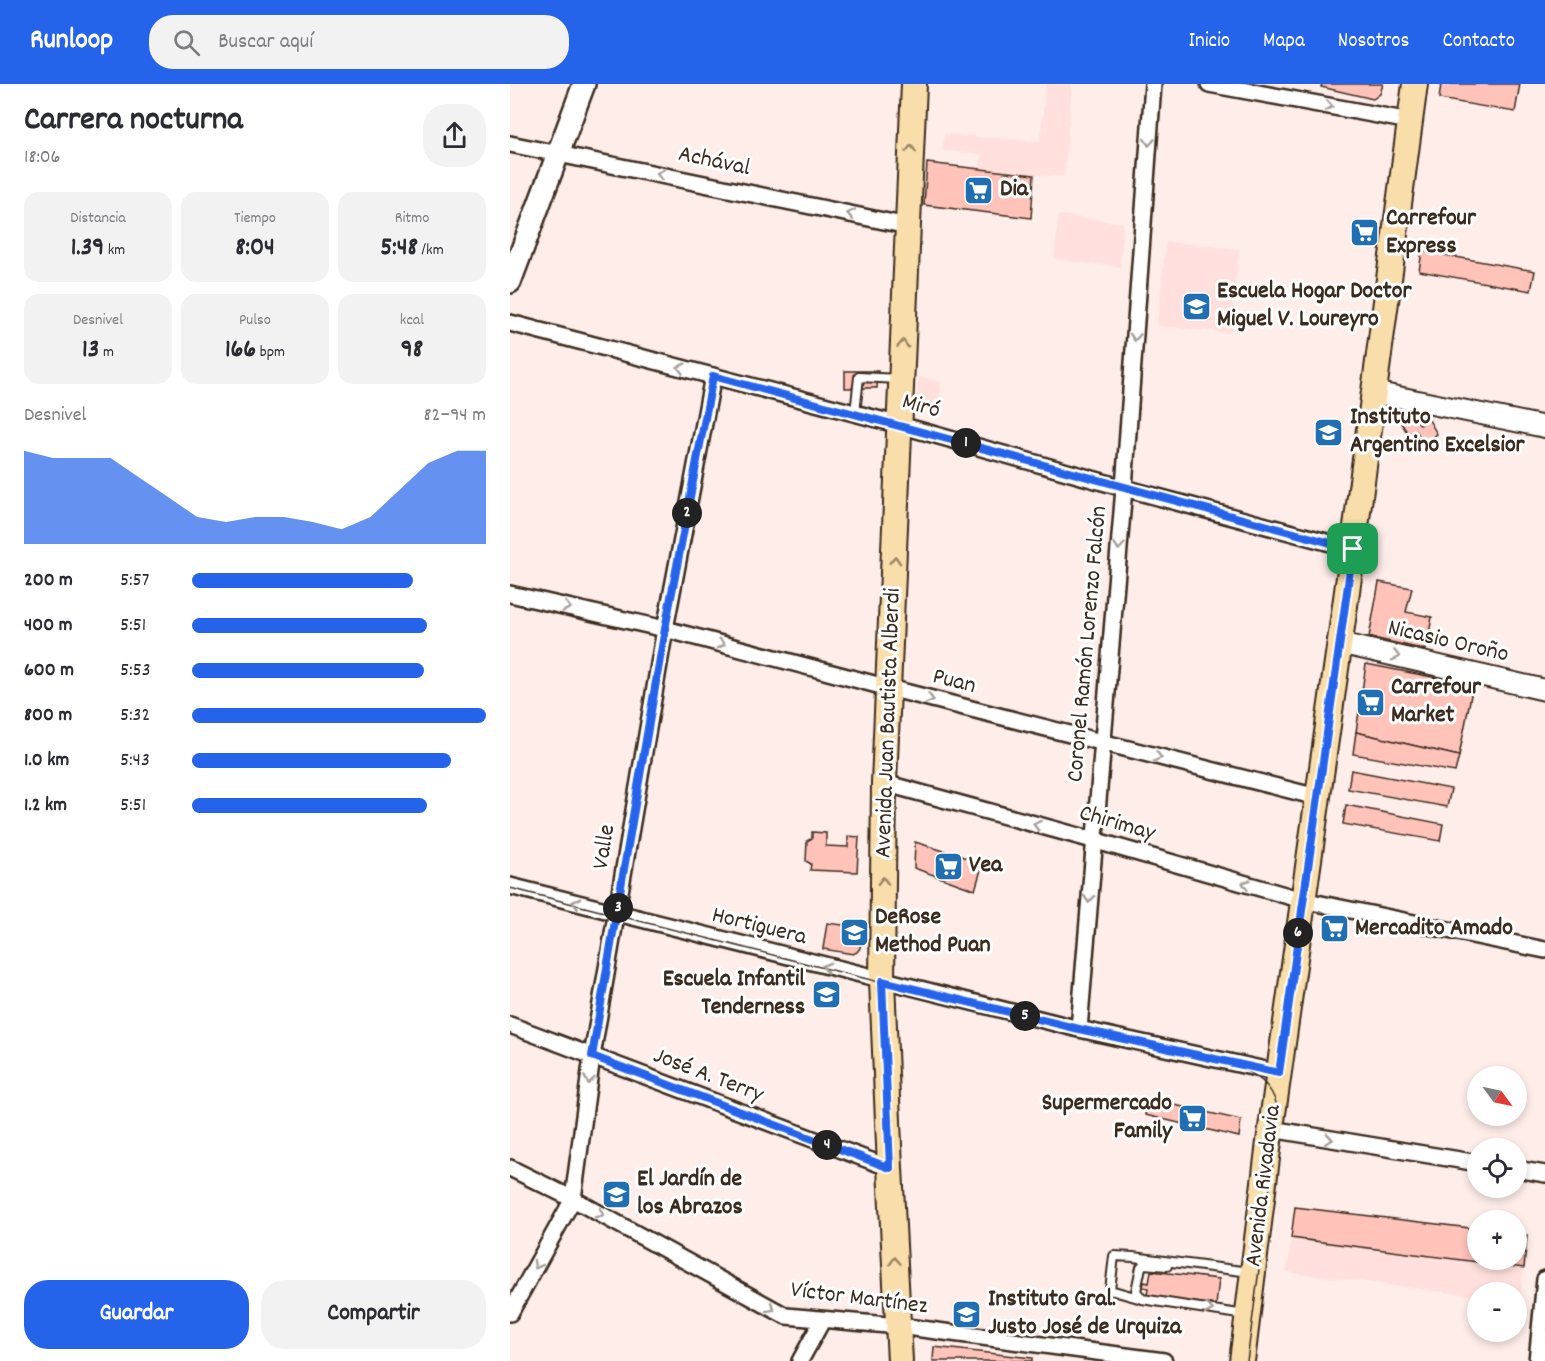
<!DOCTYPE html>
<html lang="es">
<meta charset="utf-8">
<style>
:root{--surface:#fff;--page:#f2f2f3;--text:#2b2b33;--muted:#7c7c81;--accent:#2563eb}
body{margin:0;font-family:Dekko,sans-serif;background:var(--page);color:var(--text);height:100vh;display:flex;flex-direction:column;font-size:22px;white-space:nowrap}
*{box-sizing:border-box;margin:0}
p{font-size:20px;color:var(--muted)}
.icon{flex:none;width:33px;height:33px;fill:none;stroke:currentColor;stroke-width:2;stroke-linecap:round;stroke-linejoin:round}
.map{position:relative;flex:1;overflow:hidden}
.side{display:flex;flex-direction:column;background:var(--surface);width:510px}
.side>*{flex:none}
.needle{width:39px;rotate:123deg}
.buttons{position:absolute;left:957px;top:982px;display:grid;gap:12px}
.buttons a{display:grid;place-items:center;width:60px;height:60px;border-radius:50%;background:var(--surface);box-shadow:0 3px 9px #0003;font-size:30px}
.pin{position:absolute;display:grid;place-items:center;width:51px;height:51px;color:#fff;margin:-26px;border-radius:12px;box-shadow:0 3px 9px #0006}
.km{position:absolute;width:30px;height:30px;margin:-15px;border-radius:50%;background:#222;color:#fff;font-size:16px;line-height:30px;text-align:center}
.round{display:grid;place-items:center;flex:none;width:63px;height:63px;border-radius:24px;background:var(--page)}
.head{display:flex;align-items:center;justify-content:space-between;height:102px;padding:0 24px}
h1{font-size:33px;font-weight:800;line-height:45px}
.figures{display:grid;grid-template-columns:repeat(3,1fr);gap:9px;height:102px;padding:6px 24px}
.figures div{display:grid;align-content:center;border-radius:15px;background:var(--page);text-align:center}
.figures b{font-size:26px;font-weight:800}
.figures small{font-size:16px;font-weight:400}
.figures p{font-size:16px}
.chart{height:168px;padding:12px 24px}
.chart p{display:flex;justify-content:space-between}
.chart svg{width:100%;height:108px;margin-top:6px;fill:var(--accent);opacity:.7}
.cta{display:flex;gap:12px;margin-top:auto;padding:12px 24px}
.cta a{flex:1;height:69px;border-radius:24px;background:var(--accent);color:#fff;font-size:24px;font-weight:800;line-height:69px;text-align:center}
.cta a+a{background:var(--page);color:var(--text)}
ul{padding:0 24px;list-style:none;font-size:20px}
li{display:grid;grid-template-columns:96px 72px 1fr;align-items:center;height:45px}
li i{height:15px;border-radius:8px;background:var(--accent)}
header{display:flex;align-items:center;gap:36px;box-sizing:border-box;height:84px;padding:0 30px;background:var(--accent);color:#fff}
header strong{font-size:28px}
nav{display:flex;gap:33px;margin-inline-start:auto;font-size:21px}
.search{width:420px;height:54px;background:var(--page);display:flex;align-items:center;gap:15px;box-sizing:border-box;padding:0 21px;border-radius:24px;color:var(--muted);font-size:22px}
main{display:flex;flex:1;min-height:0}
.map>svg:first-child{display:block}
</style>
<header>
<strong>Runloop</strong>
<div class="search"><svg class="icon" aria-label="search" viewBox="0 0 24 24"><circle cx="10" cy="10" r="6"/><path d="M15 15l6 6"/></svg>Buscar aquí</div>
<nav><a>Inicio</a><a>Mapa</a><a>Nosotros</a><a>Contacto</a></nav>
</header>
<main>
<section class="side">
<div class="head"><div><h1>Carrera nocturna</h1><p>18:06</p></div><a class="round"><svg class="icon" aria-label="share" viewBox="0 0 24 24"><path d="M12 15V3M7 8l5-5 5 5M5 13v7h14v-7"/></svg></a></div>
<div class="figures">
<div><p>Distancia</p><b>1.39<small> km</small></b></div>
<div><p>Tiempo</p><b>8:04</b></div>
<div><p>Ritmo</p><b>5:48<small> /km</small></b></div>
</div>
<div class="figures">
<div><p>Desnivel</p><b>13<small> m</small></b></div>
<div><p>Pulso</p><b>166<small> bpm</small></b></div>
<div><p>kcal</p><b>98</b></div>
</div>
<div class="chart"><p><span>Desnivel</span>82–94 m</p>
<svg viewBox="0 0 160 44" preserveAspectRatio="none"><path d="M0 44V6L10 9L20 9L30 9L40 17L50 25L60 33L70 35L80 33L90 33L100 35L110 38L120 33L130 22L140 11L150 6L160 6V44z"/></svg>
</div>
<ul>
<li><b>200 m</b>5:57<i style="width:75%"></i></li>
<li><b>400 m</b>5:51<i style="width:80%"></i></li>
<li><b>600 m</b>5:53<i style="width:79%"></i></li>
<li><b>800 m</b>5:32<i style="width:100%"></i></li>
<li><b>1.0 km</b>5:43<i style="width:88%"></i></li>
<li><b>1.2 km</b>5:51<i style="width:80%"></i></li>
</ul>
<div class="cta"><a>Guardar</a><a>Compartir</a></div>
</section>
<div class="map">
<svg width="1035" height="1277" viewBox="0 0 1035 1277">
<rect width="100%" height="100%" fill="#ffedea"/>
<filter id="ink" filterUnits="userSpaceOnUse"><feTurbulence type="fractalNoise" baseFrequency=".0167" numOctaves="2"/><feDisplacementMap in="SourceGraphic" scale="12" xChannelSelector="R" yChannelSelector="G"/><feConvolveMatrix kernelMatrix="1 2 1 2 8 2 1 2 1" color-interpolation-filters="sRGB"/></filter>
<g filter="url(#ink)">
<g fill="#ffe0dc">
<polygon points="536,0 562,0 554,93 470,86 471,70 433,67 434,50 530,58"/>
<polygon points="549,131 613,139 610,183 544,175"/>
<polygon points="656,158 729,165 720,249 647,242"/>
<polygon points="409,293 431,298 429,331 405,324"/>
<polygon points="785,1123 968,1176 1006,1176 1007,1150 1017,1151 1010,1218 1007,1217 1006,1209 968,1209 967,1212 777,1188"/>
</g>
<g fill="#ffc3ba" stroke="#3b2a1e" stroke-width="1.5">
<polygon points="812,0 873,0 870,10 863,15 811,3"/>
<polygon points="931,0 1010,0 1005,28 929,15"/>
<polygon points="417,79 524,91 521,134 414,121"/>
<polygon points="912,167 1025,187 1021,207 909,187"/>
<polygon points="335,287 368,287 367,304 335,304"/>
<polygon points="904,331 910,341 919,336 927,350 914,359 906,347 899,351 891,339"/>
<polygon points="869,498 902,504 896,528 922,533 916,566 859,553"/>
<polygon points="856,580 963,601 949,672 846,648"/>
<polygon points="846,648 949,672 945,688 843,670"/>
<polygon points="841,686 941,705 937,723 838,705"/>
<polygon points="836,721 933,740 930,757 833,740"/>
<polygon points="302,748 316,749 316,762 338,763 338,752 349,753 347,788 300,786 301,780 296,777 297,757 302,754"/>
<polygon points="405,758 473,779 465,806 404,784"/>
<polygon points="342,837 353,839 350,864 347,868 343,870 313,865 317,839 341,842"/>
<polygon points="638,1015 731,1036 729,1053 635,1031"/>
<polygon points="785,1123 968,1145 968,1176 1006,1176 1006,1150 1017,1151 1014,1184 781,1154"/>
<polygon points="641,1187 709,1195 706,1221 637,1212 638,1204 633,1203 634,1198 639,1199"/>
<polygon points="424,1263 522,1274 522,1277 423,1277"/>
</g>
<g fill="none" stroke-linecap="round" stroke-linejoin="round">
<defs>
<g id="service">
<polyline points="345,329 349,293 389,295"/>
<polyline points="657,1182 634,1180 631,1183 626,1207 632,1215 735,1231"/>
<polyline points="632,1215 600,1206 604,1172 623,1173 740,1188"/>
</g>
<g id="minor">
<polyline points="699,0 900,37"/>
<polyline points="0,60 398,142"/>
<polyline points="0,239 390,341 614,404 843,465"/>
<polyline points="0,510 155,545 379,604 807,713"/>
<polyline points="374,699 583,756 792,816 1035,866"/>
<polyline points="0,802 569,945 769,989"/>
<polyline points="0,941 380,1084"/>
<polyline points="569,945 614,404 643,0"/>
<polyline points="761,1045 968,1079"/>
<polyline points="0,1084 63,1115 276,1232 389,1242 654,1277"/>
<polyline points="1006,1085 1035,1090"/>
<polyline points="0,1229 63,1115 82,972 155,545 203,292"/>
<polyline points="290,1277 312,1237"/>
<polyline points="1027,1277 1035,1195"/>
</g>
<g id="tertiary">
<polyline points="863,308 1035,343"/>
<polyline points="829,559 1035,606"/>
</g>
<polyline id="secondary" points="0,198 74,0"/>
<g id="primary">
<polyline points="390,1277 380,1084 372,897 374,699 404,0"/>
<polyline points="732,1277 759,1058 843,465 905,0"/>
</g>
</defs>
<use href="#service" stroke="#3b2a1e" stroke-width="12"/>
<use href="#minor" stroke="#3b2a1e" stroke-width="20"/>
<use href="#tertiary" stroke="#3b2a1e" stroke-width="24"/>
<use href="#secondary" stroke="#3b2a1e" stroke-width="26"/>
<use href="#primary" stroke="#3b2a1e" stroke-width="28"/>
<use href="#service" stroke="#fff" stroke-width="8"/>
<use href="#minor" stroke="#fff" stroke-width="15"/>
<use href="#tertiary" stroke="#fff" stroke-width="20"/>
<use href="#secondary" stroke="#fff" stroke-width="21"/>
<use href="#primary" stroke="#f9deab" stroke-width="24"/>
<path stroke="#3b2a1e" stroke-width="1.5" d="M0,804l373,95 359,85c21,10 34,23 37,48l-32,245"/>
</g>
<defs><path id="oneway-chevron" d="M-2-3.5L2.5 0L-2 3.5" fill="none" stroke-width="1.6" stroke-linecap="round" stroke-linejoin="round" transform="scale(1.5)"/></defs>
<g stroke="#a79f9a">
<use href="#oneway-chevron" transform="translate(819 22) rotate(10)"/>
<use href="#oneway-chevron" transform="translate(639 58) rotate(94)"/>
<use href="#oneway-chevron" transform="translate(150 90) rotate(-168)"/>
<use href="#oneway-chevron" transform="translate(341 130) rotate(-168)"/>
<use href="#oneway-chevron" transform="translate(625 253) rotate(94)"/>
<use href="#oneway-chevron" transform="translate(171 284) rotate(-165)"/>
<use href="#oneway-chevron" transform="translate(609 462) rotate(95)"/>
<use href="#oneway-chevron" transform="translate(57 523) rotate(13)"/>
<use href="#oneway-chevron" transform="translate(211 560) rotate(15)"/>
<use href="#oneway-chevron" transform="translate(886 572) rotate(13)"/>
<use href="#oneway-chevron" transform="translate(420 615) rotate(14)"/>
<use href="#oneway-chevron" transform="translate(648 673) rotate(14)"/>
<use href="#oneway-chevron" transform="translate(527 741) rotate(-165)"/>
<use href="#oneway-chevron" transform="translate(736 800) rotate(-164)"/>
<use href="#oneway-chevron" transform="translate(579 815) rotate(94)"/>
<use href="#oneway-chevron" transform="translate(66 819) rotate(-166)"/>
<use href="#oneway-chevron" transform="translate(316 883) rotate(-166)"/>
<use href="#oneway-chevron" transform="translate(79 996) rotate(98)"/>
<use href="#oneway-chevron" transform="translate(819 1055) rotate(9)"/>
<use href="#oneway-chevron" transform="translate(90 1130) rotate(29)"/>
<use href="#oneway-chevron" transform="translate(27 1181) rotate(119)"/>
<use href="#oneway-chevron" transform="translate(261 1224) rotate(29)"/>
<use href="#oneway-chevron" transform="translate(699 1225) rotate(9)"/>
</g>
<g stroke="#9a8464">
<use href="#oneway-chevron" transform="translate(401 65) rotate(-88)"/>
<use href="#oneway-chevron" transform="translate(393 260) rotate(-88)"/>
<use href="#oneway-chevron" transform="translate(385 476) rotate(-88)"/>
<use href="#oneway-chevron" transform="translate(373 797) rotate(-89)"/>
<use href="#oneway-chevron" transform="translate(385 1177) rotate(-93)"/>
</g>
</g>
<g fill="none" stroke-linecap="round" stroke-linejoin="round" filter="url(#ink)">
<defs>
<path id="route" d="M203,292c214,56 426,116 640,173l-74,524 -200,-44 -197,-48 8,187 -298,-112 73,-427z"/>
</defs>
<use href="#route" stroke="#fff" stroke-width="12"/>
<use href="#route" stroke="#2563eb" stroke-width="8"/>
</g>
<defs>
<symbol id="supermarket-square" viewBox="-11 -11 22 22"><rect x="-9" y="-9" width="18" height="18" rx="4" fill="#1f6fb2" stroke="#fff"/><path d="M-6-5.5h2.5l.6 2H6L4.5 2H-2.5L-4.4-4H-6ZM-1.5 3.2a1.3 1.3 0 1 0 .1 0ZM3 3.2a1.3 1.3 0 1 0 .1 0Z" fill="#fff"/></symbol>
<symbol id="school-square" viewBox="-11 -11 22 22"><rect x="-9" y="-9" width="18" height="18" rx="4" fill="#1f6fb2" stroke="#fff"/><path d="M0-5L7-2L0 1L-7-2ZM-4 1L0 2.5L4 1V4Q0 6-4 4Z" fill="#fff"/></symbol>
<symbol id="university-square" viewBox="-11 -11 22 22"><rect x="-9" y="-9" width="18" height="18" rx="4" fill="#1f6fb2" stroke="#fff"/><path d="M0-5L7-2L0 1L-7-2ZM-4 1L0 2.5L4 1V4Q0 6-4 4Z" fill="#fff"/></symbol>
</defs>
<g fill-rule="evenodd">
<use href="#supermarket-square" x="452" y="90" width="33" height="33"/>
<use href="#supermarket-square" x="838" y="132" width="33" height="33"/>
<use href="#school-square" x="670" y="206" width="33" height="33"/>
<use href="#school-square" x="802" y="332" width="33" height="33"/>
<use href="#supermarket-square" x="844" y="602" width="33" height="33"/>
<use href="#supermarket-square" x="422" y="766" width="33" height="33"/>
<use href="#supermarket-square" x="808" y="828" width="33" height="33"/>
<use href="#university-square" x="328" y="832" width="33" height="33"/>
<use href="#school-square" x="300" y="894" width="33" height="33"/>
<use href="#supermarket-square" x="666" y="1018" width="33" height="33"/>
<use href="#school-square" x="90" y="1094" width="33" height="33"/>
<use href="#school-square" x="440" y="1214" width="33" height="33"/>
</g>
<g text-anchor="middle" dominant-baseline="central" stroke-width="6" stroke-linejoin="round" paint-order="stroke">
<g font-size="24" fill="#3b2a1e" stroke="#fff">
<text transform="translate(204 78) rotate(12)">Achával</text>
<text transform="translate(411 323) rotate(16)">Miró</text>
<text transform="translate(938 558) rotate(13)">Nicasio Oroño</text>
<text transform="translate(578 560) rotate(-85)">Coronel Ramón Lorenzo Falcón</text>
<text transform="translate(444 598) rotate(14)">Puan</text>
<text transform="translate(379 639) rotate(-88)">Avenida Juan Bautista Alberdi</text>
<text transform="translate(607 740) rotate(16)">Chirimay</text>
<text transform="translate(95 763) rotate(-81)">Valle</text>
<text transform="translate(249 843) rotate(14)">Hortiguera</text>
<text transform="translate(198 992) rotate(21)">José A. Terry</text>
<text transform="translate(754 1102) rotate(-83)">Avenida Rivadavia</text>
<text transform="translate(349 1215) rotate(7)">Víctor Martínez</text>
</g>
<g font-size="24" font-weight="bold" fill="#3b2a1e" stroke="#fff" text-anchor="start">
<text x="490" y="106">Dia</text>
<text x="876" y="135">Carrefour<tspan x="876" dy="28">Express</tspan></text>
<text x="707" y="208">Escuela Hogar Doctor<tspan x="707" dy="28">Miguel V. Loureyro</tspan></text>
<text x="840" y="334">Instituto<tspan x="840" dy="28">Argentino Excelsior</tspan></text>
<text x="881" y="604">Carrefour<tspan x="881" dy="28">Market</tspan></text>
<text x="459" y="782">Vea</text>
<text x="365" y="834">DeRose<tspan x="365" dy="28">Method Puan</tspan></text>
<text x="845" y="845">Mercadito Amado</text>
<text x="295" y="896" text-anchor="end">Escuela Infantil<tspan x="295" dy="28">Tenderness</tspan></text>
<text x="662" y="1020" text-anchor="end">Supermercado<tspan x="662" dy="28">Family</tspan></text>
<text x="127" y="1096">El Jardín de<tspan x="127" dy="28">los Abrazos</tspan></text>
<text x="478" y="1216">Instituto Gral.<tspan x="478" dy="28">Justo José de Urquiza</tspan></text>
</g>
</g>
</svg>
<div class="buttons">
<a><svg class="needle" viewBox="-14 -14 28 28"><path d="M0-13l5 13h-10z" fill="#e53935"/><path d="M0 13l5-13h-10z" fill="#7c7c81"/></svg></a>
<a><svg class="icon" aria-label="locate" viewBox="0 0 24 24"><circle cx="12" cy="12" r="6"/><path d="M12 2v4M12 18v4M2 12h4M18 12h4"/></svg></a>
<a>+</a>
<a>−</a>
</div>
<div class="pin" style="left:843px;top:465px;background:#1e9e55"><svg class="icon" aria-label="arrive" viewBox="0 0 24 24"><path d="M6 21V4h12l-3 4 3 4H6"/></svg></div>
<b class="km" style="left:456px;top:359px">1</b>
<b class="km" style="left:177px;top:429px">2</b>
<b class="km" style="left:108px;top:824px">3</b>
<b class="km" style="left:317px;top:1061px">4</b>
<b class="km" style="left:515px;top:932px">5</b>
<b class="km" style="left:788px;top:849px">6</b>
</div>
</main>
